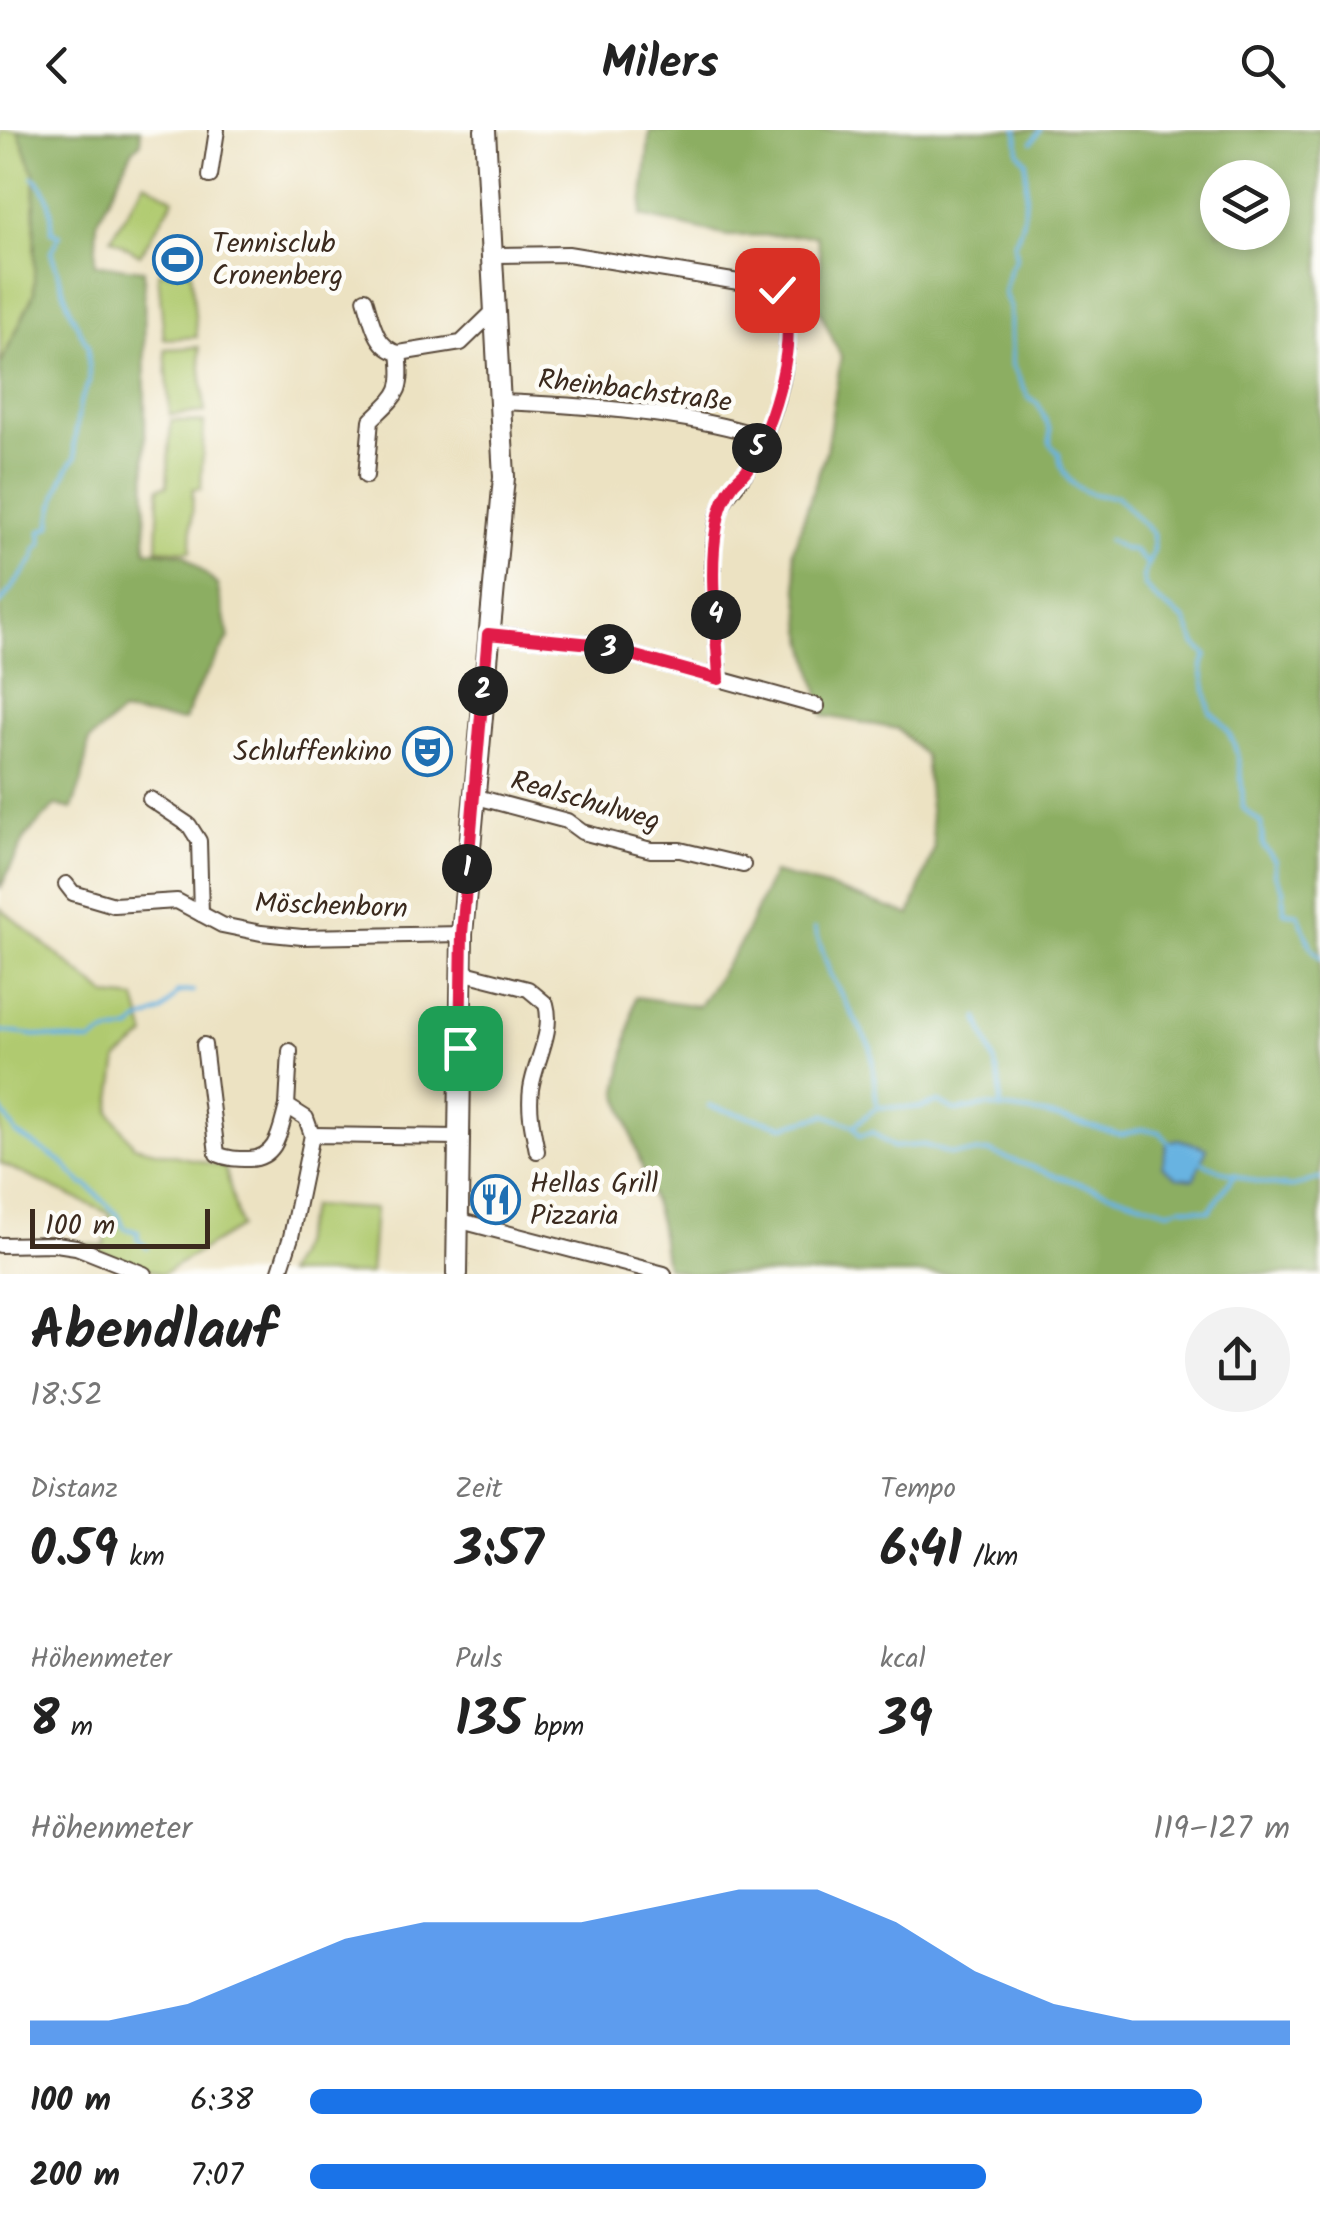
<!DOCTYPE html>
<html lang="de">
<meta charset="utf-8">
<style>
:root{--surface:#fff;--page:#f2f2f2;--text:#222;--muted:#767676;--accent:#1a73e8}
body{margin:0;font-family:Kalam,sans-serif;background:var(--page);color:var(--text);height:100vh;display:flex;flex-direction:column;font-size:38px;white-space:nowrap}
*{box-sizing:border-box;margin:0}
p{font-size:32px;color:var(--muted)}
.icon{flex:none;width:55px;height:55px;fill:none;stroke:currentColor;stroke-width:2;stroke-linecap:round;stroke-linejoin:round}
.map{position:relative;height:1144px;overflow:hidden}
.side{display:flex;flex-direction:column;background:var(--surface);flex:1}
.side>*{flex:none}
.tools{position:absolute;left:1200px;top:30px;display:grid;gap:20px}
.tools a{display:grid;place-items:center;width:90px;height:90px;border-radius:50%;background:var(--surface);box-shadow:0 5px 15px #0003;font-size:50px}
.scale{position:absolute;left:30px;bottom:25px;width:180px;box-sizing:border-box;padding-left:10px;border:5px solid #3b2a1e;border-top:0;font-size:28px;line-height:35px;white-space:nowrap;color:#3b2a1e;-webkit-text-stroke:8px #fdfcf7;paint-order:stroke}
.pin{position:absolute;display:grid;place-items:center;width:85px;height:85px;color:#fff;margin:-42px;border-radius:20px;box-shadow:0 5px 15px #0006}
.km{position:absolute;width:50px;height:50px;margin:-25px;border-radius:50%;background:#222;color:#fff;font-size:28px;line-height:50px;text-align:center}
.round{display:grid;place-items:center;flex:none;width:105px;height:105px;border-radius:52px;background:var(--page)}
.head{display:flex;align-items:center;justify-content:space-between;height:170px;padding:0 30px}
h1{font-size:55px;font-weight:700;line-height:75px}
.metrics{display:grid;grid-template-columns:repeat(3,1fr);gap:15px;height:170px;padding:10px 30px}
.metrics div{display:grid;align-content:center}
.metrics b{font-size:50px;font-weight:700}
.metrics small{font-size:28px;font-weight:400}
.metrics p{font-size:28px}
.chart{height:280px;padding:20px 30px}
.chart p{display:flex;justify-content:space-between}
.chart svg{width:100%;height:180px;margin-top:10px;fill:var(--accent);opacity:.7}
ul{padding:0 30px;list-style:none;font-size:32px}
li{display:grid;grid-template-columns:160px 120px 1fr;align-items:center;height:75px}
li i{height:25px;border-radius:12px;background:var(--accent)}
header{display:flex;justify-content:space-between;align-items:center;height:130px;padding:0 30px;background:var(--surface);font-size:45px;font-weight:700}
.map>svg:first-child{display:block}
</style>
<header><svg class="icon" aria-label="back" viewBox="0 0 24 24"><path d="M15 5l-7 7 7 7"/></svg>Milers<svg class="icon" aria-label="search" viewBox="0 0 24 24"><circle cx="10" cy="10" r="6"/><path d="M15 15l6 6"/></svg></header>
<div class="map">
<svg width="1320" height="1144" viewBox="0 0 1320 1144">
<rect width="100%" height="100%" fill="#fdfcf7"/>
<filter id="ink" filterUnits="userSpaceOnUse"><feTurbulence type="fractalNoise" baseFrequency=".01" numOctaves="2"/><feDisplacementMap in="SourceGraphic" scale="20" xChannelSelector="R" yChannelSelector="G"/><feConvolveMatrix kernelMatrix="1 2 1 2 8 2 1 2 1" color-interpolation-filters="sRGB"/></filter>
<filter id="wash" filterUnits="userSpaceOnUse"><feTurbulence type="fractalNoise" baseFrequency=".0048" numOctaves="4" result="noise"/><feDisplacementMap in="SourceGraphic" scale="40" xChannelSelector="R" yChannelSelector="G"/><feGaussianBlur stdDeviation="2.25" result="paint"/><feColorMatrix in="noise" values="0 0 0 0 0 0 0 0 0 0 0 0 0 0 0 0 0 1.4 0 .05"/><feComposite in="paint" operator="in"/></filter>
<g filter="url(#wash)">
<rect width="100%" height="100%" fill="#ece2c2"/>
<g fill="#b0ca70" stroke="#767a47" stroke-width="2.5">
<polygon points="0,0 18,0 35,46 34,163 0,235"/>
<polygon points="145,52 174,69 140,125 111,108"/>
<polygon points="191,141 197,207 164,209 158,143"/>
<polygon points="199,217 205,282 170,285 165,219"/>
<polygon points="171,290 204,293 201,359 193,359 191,421 157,419 159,357 167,356"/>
<polygon points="0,778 108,866 136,869 146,906 118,929 110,982 134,1016 225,1037 240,1097 162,1144 77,1113 104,1116 110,1084 0,1033"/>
<polygon points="311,1076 375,1079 370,1144 285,1144 295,1126"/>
</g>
<g fill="#8cae62" stroke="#646c40" stroke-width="2.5" fill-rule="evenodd">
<polygon points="18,0 140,0 141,12 132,21 97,92 95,134 144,140 146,420 184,424 217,455 229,508 197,560 184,591 121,583 89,611 82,651 72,679 56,675 26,706 0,759 0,236 34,163 35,46"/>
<path d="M650,0h670v1144h-631l-23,-7 -7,-46 -41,-129 17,-95 64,9 44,-67 30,-66 61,16 76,26 24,-66 -9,-93 -27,-27 -74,-13 -21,-86 -10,-80 33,-99 15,-94 -29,-63c10,-22 10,-36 4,-59l-88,1 -87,-20zM1218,48h54v54h-54z"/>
</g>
<polygon fill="#68b3e1" stroke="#526e80" stroke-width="2.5" points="1178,1009 1207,1018 1194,1049 1176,1047 1162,1036 1167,1012"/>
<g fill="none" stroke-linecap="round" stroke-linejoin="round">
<g stroke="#68b3e1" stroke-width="4">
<path d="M1017,0l2,22 7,9c0,25 2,60 -12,82l2,16 -6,9 -6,25 6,14 2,58 17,33 9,6 12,26v14l9,10c2,31 29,44 57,42l37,38v17l-10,26 2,9 13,15 27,19 11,25 11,10 -5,12 8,45c30,20 32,64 33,96l18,15 2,23 12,15v13l8,16 1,22 14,2 13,33 9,11"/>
<polyline points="1032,12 1040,0"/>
<polyline points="1108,410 1124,419 1133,420 1147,434"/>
<path d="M0,474l34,-45 2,-11 6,-4 -1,-13 10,-5c0,-18 12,-55 25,-69l-2,-12 6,-43 9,-20 -1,-36 -17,-33 -20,-61 8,-17 -7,-3c1,-17 -3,-44 -19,-55"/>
<polyline points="815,799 831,846 871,918 877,977"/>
<path d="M978,888c10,27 27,62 22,91"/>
<polyline points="0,901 90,912 105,904 132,899 138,892 163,881 178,862 193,861"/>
<polyline points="709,976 784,996 826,985 854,996 877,977 920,978 939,972 955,981 987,976 1044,984 1122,1005 1142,999 1160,1002 1169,1013"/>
<polyline points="0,978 17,1004 62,1032 82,1054 87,1055 119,1086 124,1098 138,1102 137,1109 147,1117"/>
<polyline points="854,996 860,1006 872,1002 893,1017 924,1015 951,1024 990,1022 1059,1047 1169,1081 1181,1076 1209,1081 1235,1044"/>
<path d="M1198,1031c27,12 63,24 92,26 11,0 18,-8 30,-8"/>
</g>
</g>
</g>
<g filter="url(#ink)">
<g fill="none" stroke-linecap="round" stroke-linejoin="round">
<defs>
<g id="street">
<polyline points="210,46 217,0"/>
<path d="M493,125l75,-1 201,33 12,8c17,56 -5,121 -31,170 -11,21 -25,26 -32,52 -11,44 -1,116 1,162"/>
<path d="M365,169c7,21 10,49 34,54"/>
<path d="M500,272c80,3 187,10 262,35"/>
<path d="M366,346l5,-56c27,-26 33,-28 28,-67l62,-10 34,-33"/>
<polyline points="489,504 592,514 817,576"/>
<polyline points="473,666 567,691 582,702 651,720 680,720 743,735"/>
<polyline points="150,669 189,695 199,711 201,784"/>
<polyline points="66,754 73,763 114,775 177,771 222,795 261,803 302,807 462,804"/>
<path d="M461,842l67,17 18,15c8,28 -11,57 -15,85 -3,22 2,41 6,62"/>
<path d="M204,915l13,109c11,5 20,5 32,5 29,-1 31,-29 38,-53"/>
<polyline points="290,921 287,976 306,988 312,1005"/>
<polyline points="457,1090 664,1144"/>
<polyline points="0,1115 56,1114 76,1117 144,1144"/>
<polyline points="279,1144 291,1107 312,1005 458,1007"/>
</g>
<polyline id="secondary" points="457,1144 462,804 504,347 485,0"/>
</defs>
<use href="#street" stroke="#564637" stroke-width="18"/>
<use href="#secondary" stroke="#564637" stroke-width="24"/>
<use href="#street" stroke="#fff" stroke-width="14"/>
<use href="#secondary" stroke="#fff" stroke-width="20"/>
</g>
</g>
<g fill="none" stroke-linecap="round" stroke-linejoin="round" filter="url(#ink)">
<defs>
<path id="route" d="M460,918l2,-114 26,-300 104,10 127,35c-2,-47 -11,-107 -2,-154 2,-14 8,-30 17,-42 5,-6 12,-10 15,-17 22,-38 56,-137 28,-176"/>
</defs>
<use href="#route" stroke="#fff" stroke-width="20"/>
<use href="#route" stroke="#e11d48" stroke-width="12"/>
</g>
<defs>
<symbol id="stadium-ring" viewBox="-11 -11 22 22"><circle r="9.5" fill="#fdfcf7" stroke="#1f6fb2" stroke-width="1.5"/><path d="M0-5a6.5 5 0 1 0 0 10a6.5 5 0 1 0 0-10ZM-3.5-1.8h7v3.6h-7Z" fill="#1f6fb2"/></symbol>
<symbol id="theatre-ring" viewBox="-11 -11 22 22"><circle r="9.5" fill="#fdfcf7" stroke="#1f6fb2" stroke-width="1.5"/><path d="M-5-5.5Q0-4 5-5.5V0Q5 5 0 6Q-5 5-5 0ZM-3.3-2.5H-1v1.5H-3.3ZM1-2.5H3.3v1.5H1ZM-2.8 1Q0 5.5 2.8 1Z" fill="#1f6fb2"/></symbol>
<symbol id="restaurant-ring" viewBox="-11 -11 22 22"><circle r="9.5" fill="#fdfcf7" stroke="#1f6fb2" stroke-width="1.5"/><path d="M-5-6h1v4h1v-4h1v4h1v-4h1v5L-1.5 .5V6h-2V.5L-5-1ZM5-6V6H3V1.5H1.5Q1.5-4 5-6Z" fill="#1f6fb2"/></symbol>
</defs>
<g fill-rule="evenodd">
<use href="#stadium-ring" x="150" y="102" width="55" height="55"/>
<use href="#theatre-ring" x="400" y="594" width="55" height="55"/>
<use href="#restaurant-ring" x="468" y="1042" width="55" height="55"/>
</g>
<g text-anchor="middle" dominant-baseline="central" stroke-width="9" stroke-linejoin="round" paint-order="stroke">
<g font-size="28" fill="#3b2a1e" stroke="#fdfcf7" text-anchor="start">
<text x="212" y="114">Tennisclub<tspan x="212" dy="32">Cronenberg</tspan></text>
<text x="392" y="622" text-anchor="end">Schluffenkino</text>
<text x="530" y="1054">Hellas Grill<tspan x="530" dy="32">Pizzaria</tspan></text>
</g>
<g font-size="28" fill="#3b2a1e" stroke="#fdfcf7">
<text transform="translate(635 262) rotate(7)">Rheinbachstraße</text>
<text transform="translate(585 672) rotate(16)">Realschulweg</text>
<text transform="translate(331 777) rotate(2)">Möschenborn</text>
</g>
</g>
</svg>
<div class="tools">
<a><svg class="icon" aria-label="layers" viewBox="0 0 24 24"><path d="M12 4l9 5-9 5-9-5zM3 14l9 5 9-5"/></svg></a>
</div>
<div class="scale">100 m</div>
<div class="pin" style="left:460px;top:918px;background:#1e9e55"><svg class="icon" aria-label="arrive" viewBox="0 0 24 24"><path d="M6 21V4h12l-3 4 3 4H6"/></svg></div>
<div class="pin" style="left:777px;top:160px;background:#d93025"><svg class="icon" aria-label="check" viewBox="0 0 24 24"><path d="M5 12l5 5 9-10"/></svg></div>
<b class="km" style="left:467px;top:739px">1</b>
<b class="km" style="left:483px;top:561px">2</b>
<b class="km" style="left:609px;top:519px">3</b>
<b class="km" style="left:716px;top:485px">4</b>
<b class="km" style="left:757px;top:318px">5</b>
</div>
<section class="side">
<div class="head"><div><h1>Abendlauf</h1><p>18:52</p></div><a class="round"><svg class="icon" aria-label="share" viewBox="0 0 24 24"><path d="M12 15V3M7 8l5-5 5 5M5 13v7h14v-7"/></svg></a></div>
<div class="metrics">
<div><p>Distanz</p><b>0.59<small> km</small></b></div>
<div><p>Zeit</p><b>3:57</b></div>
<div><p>Tempo</p><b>6:41<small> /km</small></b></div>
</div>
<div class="metrics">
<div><p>Höhenmeter</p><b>8<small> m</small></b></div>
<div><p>Puls</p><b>135<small> bpm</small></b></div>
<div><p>kcal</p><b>39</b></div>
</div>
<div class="chart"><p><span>Höhenmeter</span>119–127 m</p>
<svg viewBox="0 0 160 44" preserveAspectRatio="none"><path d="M0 44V38L10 38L20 34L30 26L40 18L50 14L60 14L70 14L80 10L90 6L100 6L110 14L120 26L130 34L140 38L150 38L160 38V44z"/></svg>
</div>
<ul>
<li><b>100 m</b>6:38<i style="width:91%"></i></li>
<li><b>200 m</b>7:07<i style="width:69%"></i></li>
</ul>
</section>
